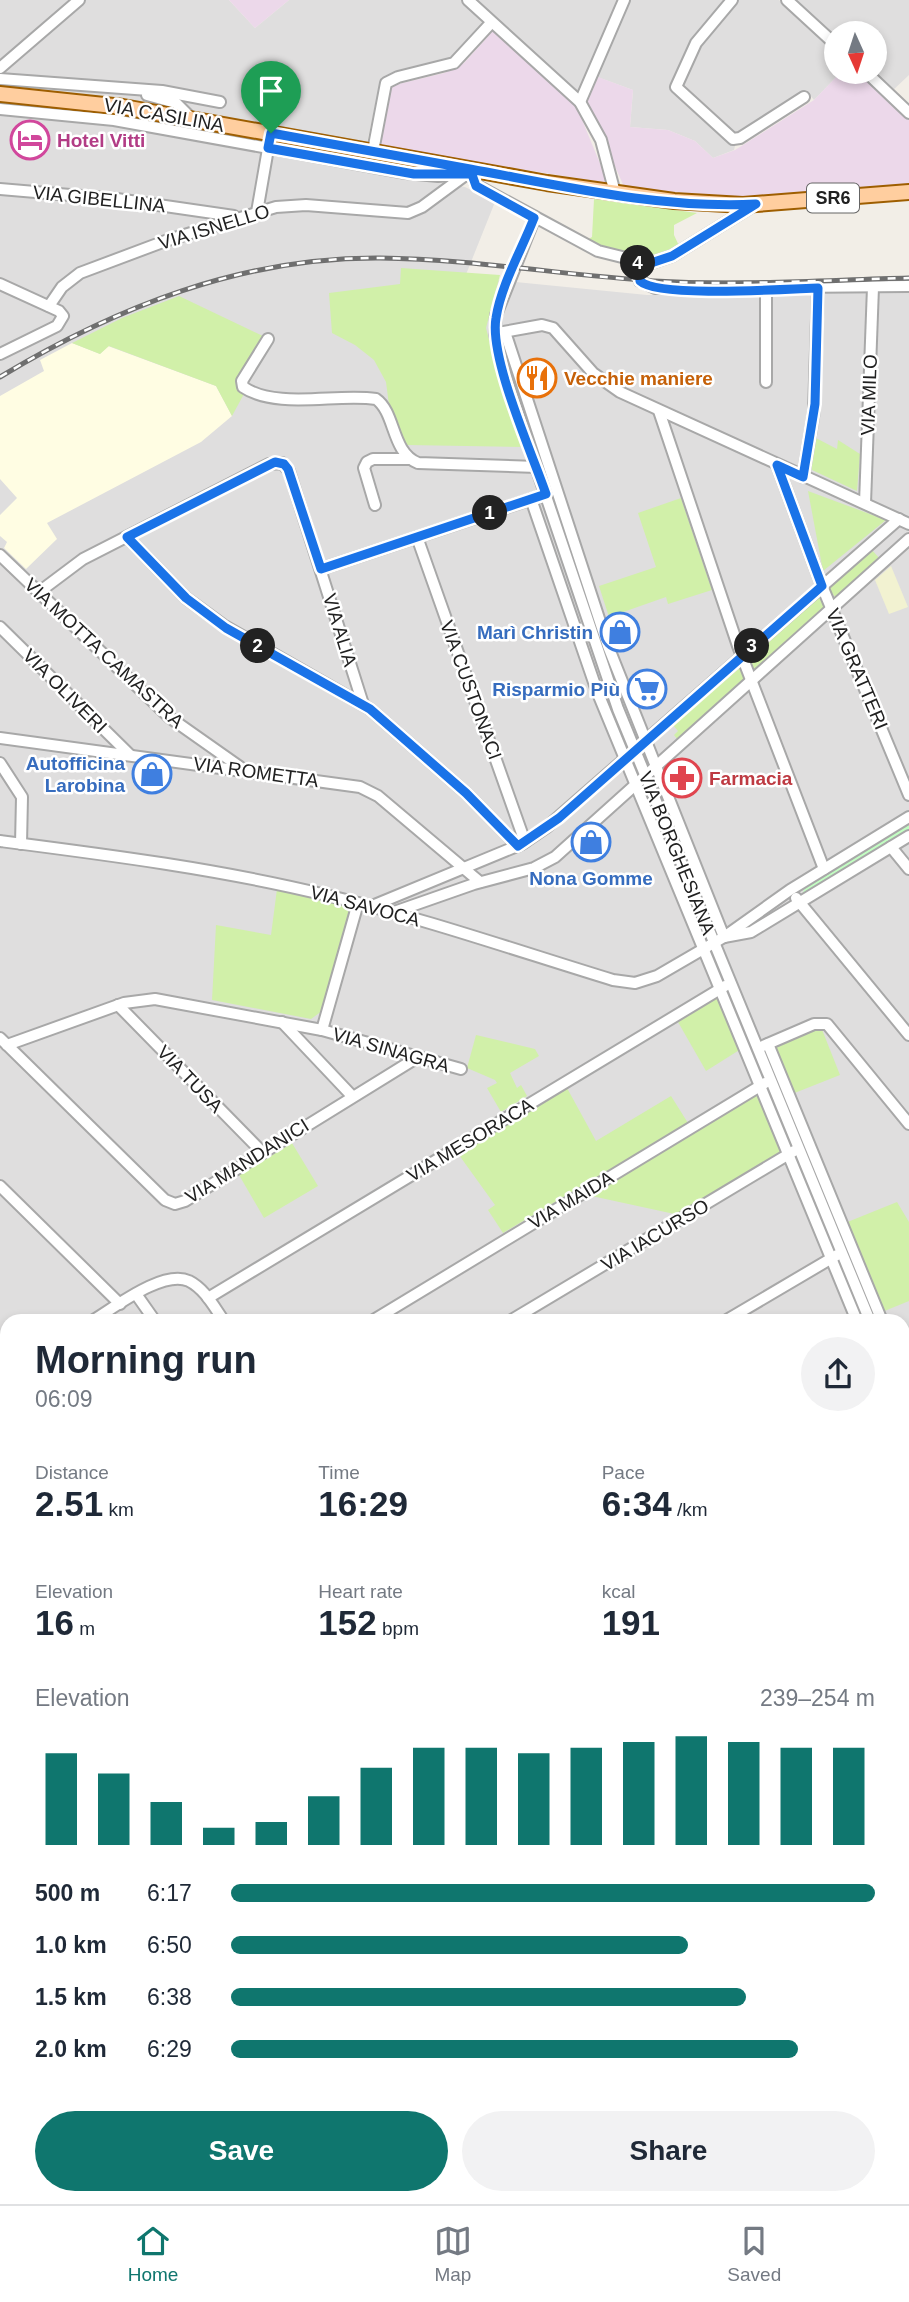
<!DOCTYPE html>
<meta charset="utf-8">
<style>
:root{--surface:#fff;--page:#f2f2f3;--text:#1f2937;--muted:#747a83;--line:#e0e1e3;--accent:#0f766e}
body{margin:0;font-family:Helvetica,sans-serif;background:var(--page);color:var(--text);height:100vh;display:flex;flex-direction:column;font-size:26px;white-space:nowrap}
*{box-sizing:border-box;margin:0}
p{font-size:23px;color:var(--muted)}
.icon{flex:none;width:38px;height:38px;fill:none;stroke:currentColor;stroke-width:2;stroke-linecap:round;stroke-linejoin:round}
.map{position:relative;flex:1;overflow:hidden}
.details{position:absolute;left:0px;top:1314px;width:910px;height:891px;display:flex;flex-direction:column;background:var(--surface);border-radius:21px 21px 0 0;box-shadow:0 4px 10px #0003}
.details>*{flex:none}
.needle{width:46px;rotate:177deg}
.controls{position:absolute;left:824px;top:21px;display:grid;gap:14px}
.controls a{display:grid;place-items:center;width:63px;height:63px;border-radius:50%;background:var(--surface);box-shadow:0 4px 10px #0003;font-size:35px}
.pin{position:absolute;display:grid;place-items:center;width:60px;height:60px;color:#fff;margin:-72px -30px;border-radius:50% 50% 50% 0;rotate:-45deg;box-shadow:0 0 7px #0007}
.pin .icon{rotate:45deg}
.km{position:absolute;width:35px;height:35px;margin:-18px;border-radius:50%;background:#222;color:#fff;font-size:19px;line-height:35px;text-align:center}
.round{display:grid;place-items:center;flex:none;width:74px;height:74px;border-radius:37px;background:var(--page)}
.summary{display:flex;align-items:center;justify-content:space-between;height:119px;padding:0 35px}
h1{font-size:38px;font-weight:700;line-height:52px}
.metrics{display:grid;grid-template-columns:repeat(3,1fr);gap:10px;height:119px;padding:7px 35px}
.metrics div{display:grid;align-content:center}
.metrics b{font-size:35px;font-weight:700}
.metrics small{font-size:19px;font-weight:400}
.metrics p{font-size:19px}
.chart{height:196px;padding:14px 35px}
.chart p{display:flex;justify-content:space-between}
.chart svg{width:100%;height:126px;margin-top:7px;stroke:var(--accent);stroke-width:6}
.cta{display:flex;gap:14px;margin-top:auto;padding:14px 35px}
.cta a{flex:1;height:80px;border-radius:42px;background:var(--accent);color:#fff;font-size:28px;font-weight:700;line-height:80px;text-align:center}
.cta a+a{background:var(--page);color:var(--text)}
ul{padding:0 35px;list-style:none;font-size:23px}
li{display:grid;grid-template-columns:112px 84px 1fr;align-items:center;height:52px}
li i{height:18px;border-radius:9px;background:var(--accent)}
.tab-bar{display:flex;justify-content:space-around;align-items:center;height:98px;border-top:2px solid var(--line);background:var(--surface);font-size:19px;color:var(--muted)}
.tab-bar a{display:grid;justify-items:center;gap:4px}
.tab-bar .selected{color:var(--accent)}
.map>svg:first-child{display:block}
</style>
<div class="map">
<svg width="909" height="2204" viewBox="0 0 909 2204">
<rect width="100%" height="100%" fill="#f2eee7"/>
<g fill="#dfdede">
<polygon points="0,0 73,0 0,62"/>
<polygon points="85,0 229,0 255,28 289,0 461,0 484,25 453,58 381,78 367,143 135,102 0,85 0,72"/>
<polygon points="474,0 779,0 836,51 836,72 841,72 814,100 806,90 738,133 734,150 713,158 695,141 668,130 630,127 633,90 589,74 579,94"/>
<polygon points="794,0 909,0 909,75 892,91 871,72 875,72 875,33 836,33 836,39"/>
<polygon points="0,114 107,124 465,187 495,202 465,277 647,295 909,292 909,1982 903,1990 903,1321 7,1321 7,1823 0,1827"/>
<polygon points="903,2143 909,2153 909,2204 443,2204 439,2198 903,2198"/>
</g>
<g fill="#ecd8ea">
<polygon points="229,0 289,0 255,28"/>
<polygon points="493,31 576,105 608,183 379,147 390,86 444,73 464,63"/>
<polygon points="841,72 859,72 909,119 909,185 747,197 625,189 587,103 598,77 633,90 630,127 668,130 695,141 713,158 735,150 814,100"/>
</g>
<polygon fill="#fffde3" points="72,343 100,354 108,346 216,386 232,416 201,442 47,523 57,539 26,569 4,548 7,542 0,536 0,515 17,498 0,479 0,396 44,371 40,360"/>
<g fill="#f2f2d1">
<polygon points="891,566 908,607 889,614 875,580"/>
<polygon points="7,1846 5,2010 7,2065 0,2056 0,1851"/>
<polygon points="909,2009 909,2116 903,2105 903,2017"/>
</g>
<g fill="#d1f0a9">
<path d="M594,199l103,14 -23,12v10l6,13c-36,17 -59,9 -93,-8l5,-3z"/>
<polygon points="401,268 500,275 486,328 497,371 524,447 407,445 391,420 386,382 374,360 355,345 332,333 329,293 400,284"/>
<polygon points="179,296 265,337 239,382 245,392 232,416 216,386 109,346 100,354 72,343 122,318"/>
<polygon points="814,437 837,449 838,440 860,454 857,491 812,470 810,465"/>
<polygon points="808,491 886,520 823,571"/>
<polygon points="681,498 712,590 668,604 666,597 609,617 599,586 656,567 638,513"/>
<polygon points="871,549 880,559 836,598 827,587"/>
<polygon points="818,595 825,608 754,675 746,659"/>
<polygon points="739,667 745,680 678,740 674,735 678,731 673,725"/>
<polygon points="277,889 346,903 350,907 322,1011 311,1019 212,1000 216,925 271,935"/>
<polygon points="719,997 741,1049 706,1071 678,1022"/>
<polygon points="821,1027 840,1075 792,1094 773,1046"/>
<polygon points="476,1035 535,1049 539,1056 510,1073 517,1088 521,1085 527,1096 501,1112 487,1088 497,1083 495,1080 467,1068"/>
<polygon points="567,1088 596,1141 671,1096 688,1123 503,1233 488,1210 495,1205 459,1155"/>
<polygon points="759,1090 782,1153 679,1215 587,1195"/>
<polygon points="292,1143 318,1186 264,1218 239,1175"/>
<polygon points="897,1202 909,1222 909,1301 882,1312 845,1223"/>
<polygon points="909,1486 909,1686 903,1689 903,1490"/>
<polygon points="7,2158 7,2198 439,2198 443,2204 0,2204 0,2163"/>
</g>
<polygon fill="#c2fec2" points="909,821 909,831 806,894 802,894 806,886"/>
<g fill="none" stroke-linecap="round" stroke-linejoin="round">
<defs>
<g id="minor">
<polyline points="468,0 580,102 601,140 615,193"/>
<polyline points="732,0 696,43 676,87 733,139 740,138 804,97"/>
<polyline points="787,0 836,45"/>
<polyline points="0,68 79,0"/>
<polyline points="866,72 909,113"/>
<polyline points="0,79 162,91 220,102"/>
<polyline points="147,95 176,103 192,119"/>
<polyline points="580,102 624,0"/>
<polyline points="0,109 114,120 406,173 438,176 470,174"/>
<polyline points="373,151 386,83 398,77 454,63 491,23"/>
<polyline points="470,169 476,185 598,251 638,261 654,262 672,256 756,204"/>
<polyline points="0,189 117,199 234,216"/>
<polyline points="257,212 269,143"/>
<polyline points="535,217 496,315 495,334 505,375 618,709 870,1321"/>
<polyline points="638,261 640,281 655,288 909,286"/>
<polyline points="0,284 59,311 63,316 57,326 0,354"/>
<polyline points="49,306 62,287 80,273 168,240 276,207 306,205 408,213 422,207 464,176"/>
<polyline points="505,332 608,646 724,937"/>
<polyline points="498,333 542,325 553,328 593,373 620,392 909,524"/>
<path d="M268,339l-26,42 1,6c34,23 94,6 133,12 20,14 15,53 42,64l119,4"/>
<polyline points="766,382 766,289"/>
<polyline points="659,411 738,646 824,869"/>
<polyline points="777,465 822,586 909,795"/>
<polyline points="803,477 814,411 818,288"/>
<polyline points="531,499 597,691 857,1321"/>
<polyline points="865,503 873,287"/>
<polyline points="375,505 364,468 367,462 373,459 410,459"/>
<polyline points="127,537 186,598 223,625 370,709 466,793 518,846"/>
<polyline points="417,537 525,842"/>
<polyline points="0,555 169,717 240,767"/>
<polyline points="321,569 538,497"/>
<polyline points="39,592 83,559 269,464 282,463 289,471 363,704"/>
<polyline points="0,627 130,755"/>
<polyline points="0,738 360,787 378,796 480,882"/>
<polyline points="0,763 22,797 21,844"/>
<path d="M0,841c109,14 219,28 326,54 97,23 192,56 287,85l22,3 22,-7 67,-39 66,-47 119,-73"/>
<polyline points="891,847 909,869"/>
<polyline points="796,898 909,1035"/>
<polyline points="372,906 522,844 547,827 899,519"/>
<polyline points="394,912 474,884 534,868 555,857 909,539"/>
<polyline points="724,937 751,932 909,836"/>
<polyline points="118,1005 263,1153"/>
<polyline points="282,1022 352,1096"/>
<polyline points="322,1030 358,903"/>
<polyline points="0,1038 165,1200 175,1204 185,1201 418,1057"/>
<polyline points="768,1044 882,1321"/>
<polyline points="7,1045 124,1003 155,999 322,1030 461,1069"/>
<polyline points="763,1046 814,1024 827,1024 909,1124"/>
<polyline points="0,1186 120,1304"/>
<polyline points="136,1294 155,1321"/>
<polyline points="208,1298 725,986"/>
<path d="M92,1321c22,-13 71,-52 97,-40 16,8 25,26 35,40"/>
<polyline points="372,1321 765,1083"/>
<polyline points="510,1321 794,1151"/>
<polyline points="725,1321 837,1255"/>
<polyline points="903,1373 909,1388"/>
<polyline points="0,1377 7,1372"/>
<polyline points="903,1402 909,1416"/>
<polyline points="903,1430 909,1445"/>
<polyline points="0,1454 7,1465"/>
<polyline points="0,1636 7,1646"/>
<polyline points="0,1657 7,1653"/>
<polyline points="903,1696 909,1692"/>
<polyline points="0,1822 2,1825"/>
<polyline points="903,1901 909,1893"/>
<polyline points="903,1997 909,1989"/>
<polyline points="903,2134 909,2144"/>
<polyline points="0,2153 7,2148"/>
<polyline points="500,2198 504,2204"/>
<polyline points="696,2198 701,2204"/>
<polyline points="841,2198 845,2204"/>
<polyline points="562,2204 566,2198"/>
<polyline points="581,2204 584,2198"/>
<polyline points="721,2204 728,2198"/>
</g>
<polyline id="major" points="0,94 123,107 547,183 674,201 743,205 909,192"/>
</defs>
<use href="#minor" stroke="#a8a8a8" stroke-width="14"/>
<use href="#major" stroke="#9e5e00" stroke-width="18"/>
<use href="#minor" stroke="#fff" stroke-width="10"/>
<use href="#major" stroke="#ffce9f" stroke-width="14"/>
<defs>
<path id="rail" d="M0,377c116,-70 242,-120 380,-119 91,1 183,17 274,23 85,5 171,-1 255,-3"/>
</defs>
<use href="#rail" stroke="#6f6f6f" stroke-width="5"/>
<use href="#rail" stroke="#fff" stroke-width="2.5" stroke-dasharray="8" stroke-linecap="butt"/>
</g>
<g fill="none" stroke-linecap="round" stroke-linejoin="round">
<defs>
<path id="route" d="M271,133l199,36 6,17 58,32c-12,31 -33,67 -38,100 -7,40 36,135 50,176l-225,75 -33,-100 -4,-5 -9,-2 -148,75 59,61 40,30 144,81 96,84 52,53 41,-28 263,-232 -45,-121 26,12 12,-73 3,-116c-31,1 -160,10 -178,-7l-2,-20 16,1 18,-6 84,-52c-95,5 -193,-18 -286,-35v5h-56l-146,-26 3,-15"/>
</defs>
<use href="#route" stroke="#fff" stroke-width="14"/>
<use href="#route" stroke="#1a73e8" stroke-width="9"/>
</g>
<defs>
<symbol id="hotel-ring" viewBox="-11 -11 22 22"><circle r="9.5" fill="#fff" stroke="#d1479c" stroke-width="1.5"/><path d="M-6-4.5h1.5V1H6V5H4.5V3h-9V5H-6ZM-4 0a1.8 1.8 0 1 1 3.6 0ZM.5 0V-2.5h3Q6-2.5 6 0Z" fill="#d1479c"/></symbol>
<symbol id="restaurant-ring" viewBox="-11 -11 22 22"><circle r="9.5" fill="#fff" stroke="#e8710a" stroke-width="1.5"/><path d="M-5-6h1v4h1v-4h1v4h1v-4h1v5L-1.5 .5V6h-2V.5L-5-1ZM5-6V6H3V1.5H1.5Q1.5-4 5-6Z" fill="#e8710a"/></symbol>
<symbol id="shop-ring" viewBox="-11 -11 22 22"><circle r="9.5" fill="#fff" stroke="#3f7fe0" stroke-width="1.5"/><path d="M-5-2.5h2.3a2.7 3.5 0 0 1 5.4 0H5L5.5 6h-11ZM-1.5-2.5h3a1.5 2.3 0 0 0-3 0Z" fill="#3f7fe0"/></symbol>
<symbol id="supermarket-ring" viewBox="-11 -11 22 22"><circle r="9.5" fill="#fff" stroke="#3f7fe0" stroke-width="1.5"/><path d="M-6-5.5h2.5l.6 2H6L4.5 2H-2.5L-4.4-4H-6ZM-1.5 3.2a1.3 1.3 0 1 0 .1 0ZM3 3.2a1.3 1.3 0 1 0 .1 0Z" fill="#3f7fe0"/></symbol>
<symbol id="pharmacy-ring" viewBox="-11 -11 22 22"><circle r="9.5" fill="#fff" stroke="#e0444e" stroke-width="1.5"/><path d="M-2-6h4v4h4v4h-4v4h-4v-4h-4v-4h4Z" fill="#e0444e"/></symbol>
</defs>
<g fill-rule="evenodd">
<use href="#hotel-ring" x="8" y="118" width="44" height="44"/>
<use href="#restaurant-ring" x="515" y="356" width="44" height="44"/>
<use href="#shop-ring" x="598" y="610" width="44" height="44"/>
<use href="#supermarket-ring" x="625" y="667" width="44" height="44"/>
<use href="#shop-ring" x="130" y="752" width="44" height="44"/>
<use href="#pharmacy-ring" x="660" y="756" width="44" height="44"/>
<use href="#shop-ring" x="569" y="820" width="44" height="44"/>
</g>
<g text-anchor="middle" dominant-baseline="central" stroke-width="5" stroke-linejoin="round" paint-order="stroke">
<rect fill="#fff" stroke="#646464" stroke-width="2" x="807" y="183.5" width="52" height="29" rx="5"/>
<g font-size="18" font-weight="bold" fill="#212121">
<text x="833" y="198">SR6</text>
</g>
<g font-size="19" fill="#212121" stroke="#fff">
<text transform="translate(164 115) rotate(10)">VIA CASILINA</text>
<text transform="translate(99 199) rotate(6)">VIA GIBELLINA</text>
<text transform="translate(214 227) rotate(-17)">VIA ISNELLO</text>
<text transform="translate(869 395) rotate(-88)">VIA MILO</text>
<text transform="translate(340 630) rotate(73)">VIA ALIA</text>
<text transform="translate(104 653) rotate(43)">VIA MOTTA CAMASTRA</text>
<text transform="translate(857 669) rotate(67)">VIA GRATTERI</text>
<text transform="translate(471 690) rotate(70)">VIA CUSTONACI</text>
<text transform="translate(65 691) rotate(45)">VIA OLIVERI</text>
<text transform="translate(256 772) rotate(8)">VIA ROMETTA</text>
<text transform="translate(677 853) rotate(68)">VIA BORGHESIANA</text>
<text transform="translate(365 906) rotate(15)">VIA SAVOCA</text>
<text transform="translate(391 1050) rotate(16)">VIA SINAGRA</text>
<text transform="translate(190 1079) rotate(46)">VIA TUSA</text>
<text transform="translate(470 1140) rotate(-31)">VIA MESORACA</text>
<text transform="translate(247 1161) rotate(-32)">VIA MANDANICI</text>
<text transform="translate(571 1200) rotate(-31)">VIA MAIDA</text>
<text transform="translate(655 1235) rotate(-31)">VIA IACURSO</text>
</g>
<g font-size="19" font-weight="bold" fill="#b23c85" stroke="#fff" text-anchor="start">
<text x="57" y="140">Hotel Vitti</text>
</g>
<g font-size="19" font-weight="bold" fill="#c56008" stroke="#fff" text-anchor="start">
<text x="564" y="378">Vecchie maniere</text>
</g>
<g font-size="19" font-weight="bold" fill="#366cbe" stroke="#fff" text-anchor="end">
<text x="593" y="632">Marì Christin</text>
<text x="620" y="689">Risparmio Più</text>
<text x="125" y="763">Autofficina<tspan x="125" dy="22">Larobina</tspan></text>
<text x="591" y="878" text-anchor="middle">Nona Gomme</text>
</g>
<g font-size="19" font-weight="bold" fill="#be3a42" stroke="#fff" text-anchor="start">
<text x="709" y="778">Farmacia</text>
</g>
</g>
</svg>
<div class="controls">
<a><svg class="needle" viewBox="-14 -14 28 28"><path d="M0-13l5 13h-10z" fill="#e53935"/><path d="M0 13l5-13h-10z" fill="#747a83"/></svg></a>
</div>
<div class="pin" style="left:271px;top:133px;background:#1e9e55"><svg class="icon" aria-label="arrive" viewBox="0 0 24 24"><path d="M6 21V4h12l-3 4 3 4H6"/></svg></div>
<b class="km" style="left:490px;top:513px">1</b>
<b class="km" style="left:258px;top:646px">2</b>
<b class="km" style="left:752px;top:646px">3</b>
<b class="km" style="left:638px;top:263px">4</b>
<section class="details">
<div class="summary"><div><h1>Morning run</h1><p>06:09</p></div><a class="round"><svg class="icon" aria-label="share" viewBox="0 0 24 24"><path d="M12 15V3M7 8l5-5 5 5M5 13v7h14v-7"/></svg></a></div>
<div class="metrics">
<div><p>Distance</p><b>2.51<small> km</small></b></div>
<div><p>Time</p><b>16:29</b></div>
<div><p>Pace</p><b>6:34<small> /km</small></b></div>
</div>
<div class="metrics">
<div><p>Elevation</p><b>16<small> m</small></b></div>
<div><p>Heart rate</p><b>152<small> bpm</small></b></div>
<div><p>kcal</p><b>191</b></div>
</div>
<div class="chart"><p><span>Elevation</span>239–254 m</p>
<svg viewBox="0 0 160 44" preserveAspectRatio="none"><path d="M5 44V12M15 44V19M25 44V29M35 44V38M45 44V36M55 44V27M65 44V17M75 44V10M85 44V10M95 44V12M105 44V10M115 44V8M125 44V6M135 44V8M145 44V10M155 44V10"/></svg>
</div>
<ul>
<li><b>500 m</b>6:17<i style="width:100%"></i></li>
<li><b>1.0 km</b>6:50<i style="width:71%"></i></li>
<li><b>1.5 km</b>6:38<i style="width:80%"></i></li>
<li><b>2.0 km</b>6:29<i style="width:88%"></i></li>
</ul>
<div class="cta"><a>Save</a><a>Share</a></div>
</section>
</div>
<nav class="tab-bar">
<a class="selected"><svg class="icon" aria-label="home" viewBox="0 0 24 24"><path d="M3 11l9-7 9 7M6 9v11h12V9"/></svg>Home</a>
<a><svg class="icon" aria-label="map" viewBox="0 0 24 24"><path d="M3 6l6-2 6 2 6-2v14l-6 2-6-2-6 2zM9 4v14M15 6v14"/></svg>Map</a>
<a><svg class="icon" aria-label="saved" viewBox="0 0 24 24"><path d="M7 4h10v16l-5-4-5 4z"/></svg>Saved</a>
</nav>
